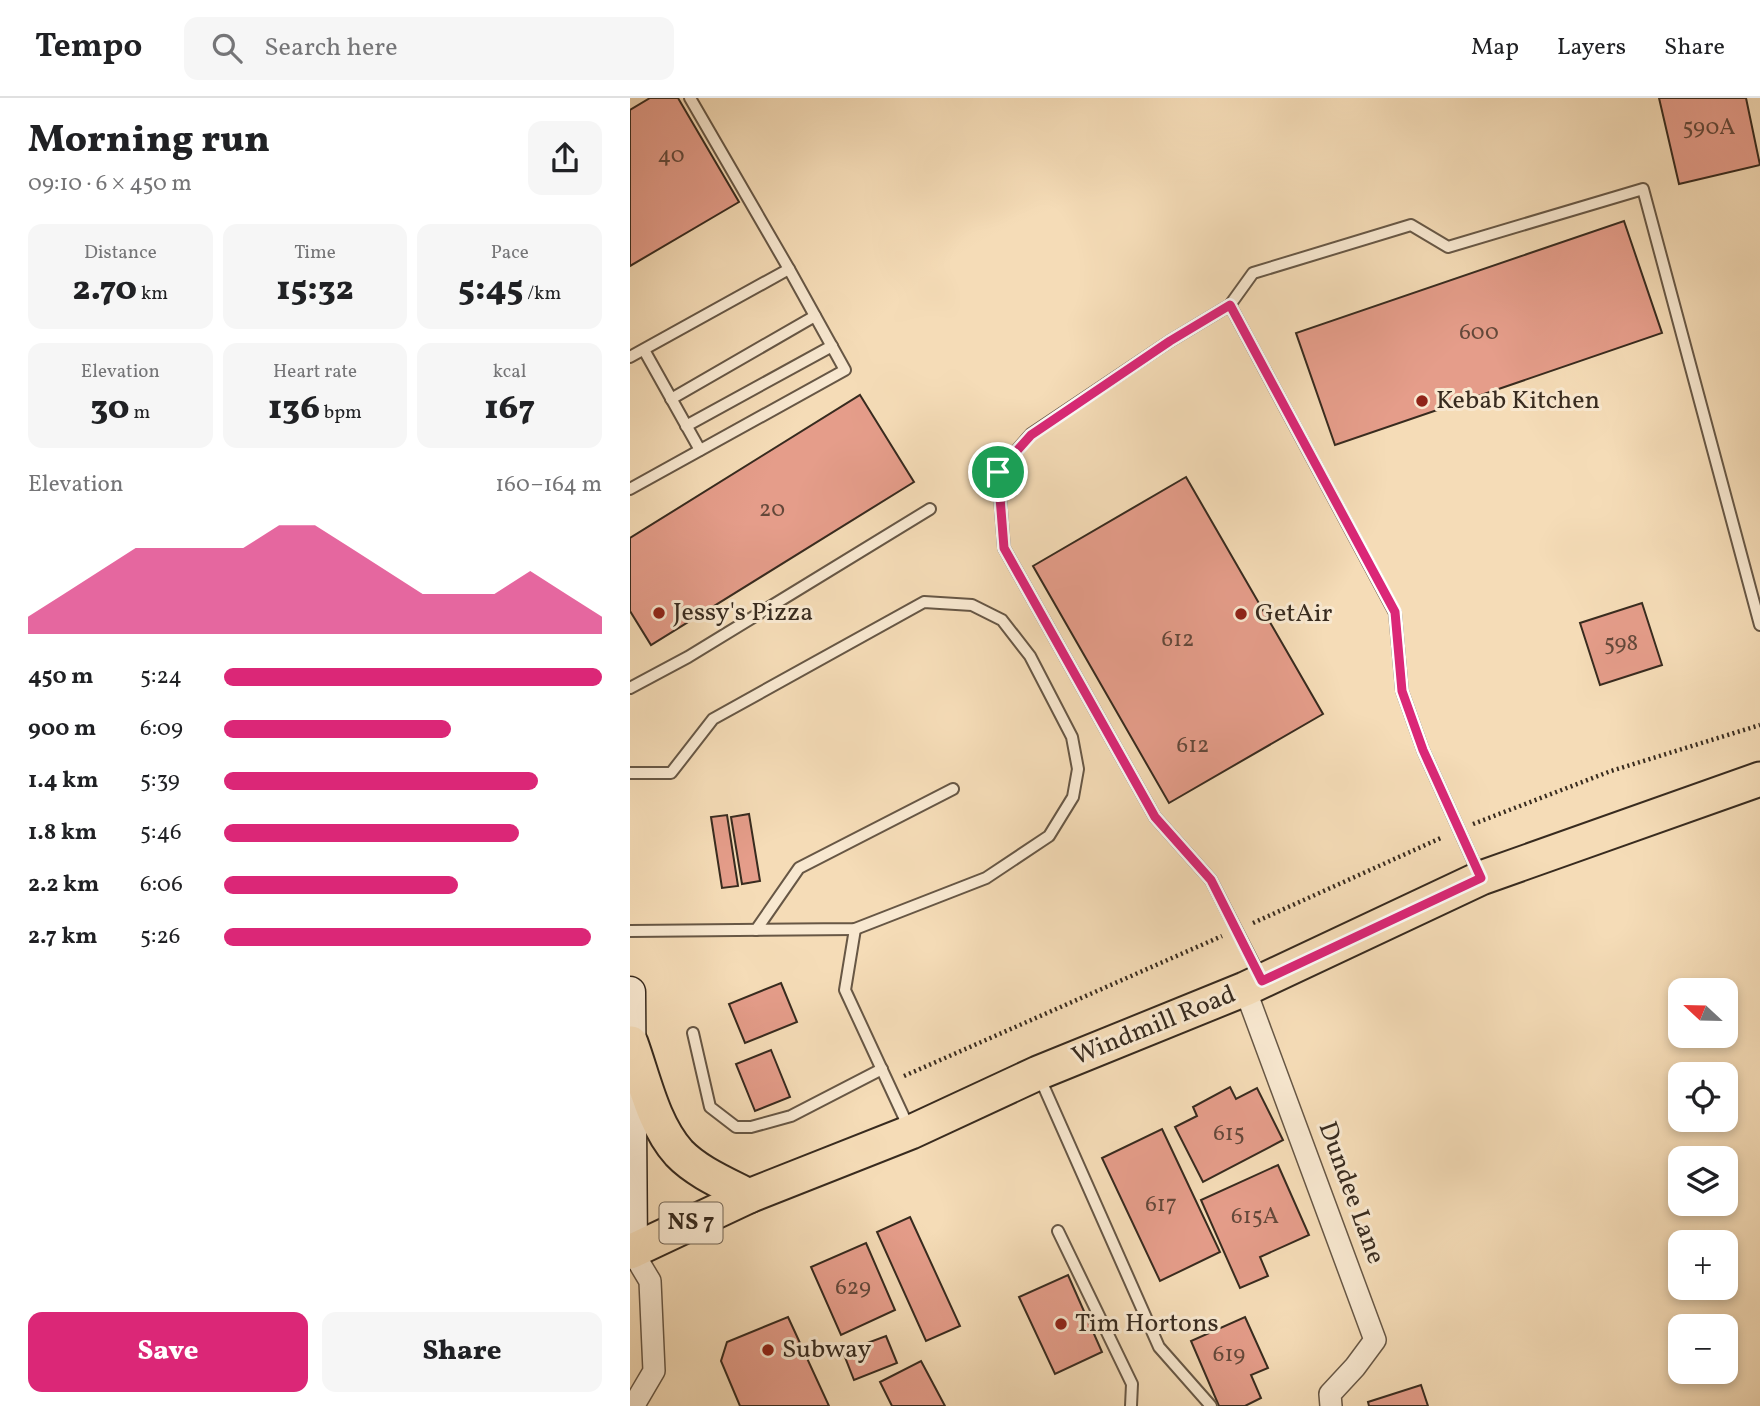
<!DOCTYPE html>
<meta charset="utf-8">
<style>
:root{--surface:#fff;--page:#f6f6f6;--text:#202124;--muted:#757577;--line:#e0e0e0;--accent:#db2777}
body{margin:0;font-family:Vollkorn,serif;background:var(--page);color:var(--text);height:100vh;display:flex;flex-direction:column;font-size:26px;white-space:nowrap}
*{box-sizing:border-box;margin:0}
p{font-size:23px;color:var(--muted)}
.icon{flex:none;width:38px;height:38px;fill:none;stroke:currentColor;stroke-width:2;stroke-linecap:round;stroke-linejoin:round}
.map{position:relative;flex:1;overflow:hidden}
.drawer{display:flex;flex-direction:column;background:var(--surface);width:630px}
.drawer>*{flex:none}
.needle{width:46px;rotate:292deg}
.fabs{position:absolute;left:1038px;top:880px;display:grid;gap:14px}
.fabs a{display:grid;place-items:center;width:70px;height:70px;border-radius:14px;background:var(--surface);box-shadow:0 4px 10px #0003;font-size:35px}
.pin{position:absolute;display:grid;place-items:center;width:60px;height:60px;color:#fff;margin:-30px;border:4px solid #fff;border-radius:50%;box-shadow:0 2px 7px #0007}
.round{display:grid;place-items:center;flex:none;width:74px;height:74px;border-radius:14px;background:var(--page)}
.head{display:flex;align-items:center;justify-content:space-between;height:119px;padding:0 28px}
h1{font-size:38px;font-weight:800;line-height:52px}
.figures{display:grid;grid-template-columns:repeat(3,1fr);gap:10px;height:119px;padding:7px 28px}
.figures div{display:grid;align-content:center;border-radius:14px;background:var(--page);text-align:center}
.figures b{font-size:35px;font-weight:800}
.figures small{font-size:19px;font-weight:400}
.figures p{font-size:19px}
.chart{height:196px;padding:14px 28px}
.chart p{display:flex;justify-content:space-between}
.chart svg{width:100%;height:126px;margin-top:7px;fill:var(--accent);opacity:.7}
.button{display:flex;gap:14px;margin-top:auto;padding:14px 28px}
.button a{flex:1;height:80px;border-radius:14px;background:var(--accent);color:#fff;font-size:28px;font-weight:800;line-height:80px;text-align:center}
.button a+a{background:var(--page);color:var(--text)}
ul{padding:0 28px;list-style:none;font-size:23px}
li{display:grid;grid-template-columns:112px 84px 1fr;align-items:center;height:52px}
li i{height:18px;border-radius:9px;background:var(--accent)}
header{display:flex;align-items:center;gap:42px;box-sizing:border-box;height:98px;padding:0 35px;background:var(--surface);border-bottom:2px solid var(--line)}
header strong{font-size:33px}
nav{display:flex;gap:38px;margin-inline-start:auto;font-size:24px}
.search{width:490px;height:63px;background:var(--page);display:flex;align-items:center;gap:18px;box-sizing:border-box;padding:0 24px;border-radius:14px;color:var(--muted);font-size:26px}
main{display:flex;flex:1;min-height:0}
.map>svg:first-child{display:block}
</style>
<header>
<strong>Tempo</strong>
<div class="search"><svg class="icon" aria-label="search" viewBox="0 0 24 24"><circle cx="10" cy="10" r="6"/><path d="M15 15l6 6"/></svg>Search here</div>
<nav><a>Map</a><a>Layers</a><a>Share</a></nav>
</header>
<main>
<section class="drawer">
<div class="head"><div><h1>Morning run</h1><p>09:10 · 6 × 450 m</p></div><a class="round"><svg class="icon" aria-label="share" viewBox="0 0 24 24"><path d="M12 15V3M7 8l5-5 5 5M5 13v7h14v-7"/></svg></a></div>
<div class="figures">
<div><p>Distance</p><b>2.70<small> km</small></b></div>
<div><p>Time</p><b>15:32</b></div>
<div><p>Pace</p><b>5:45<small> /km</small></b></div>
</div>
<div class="figures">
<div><p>Elevation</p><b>30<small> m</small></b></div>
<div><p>Heart rate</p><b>136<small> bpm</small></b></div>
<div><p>kcal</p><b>167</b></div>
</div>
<div class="chart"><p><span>Elevation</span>160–164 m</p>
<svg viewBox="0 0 160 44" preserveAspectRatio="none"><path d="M0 44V38L10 30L20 22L30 14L40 14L50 14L60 14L70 6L80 6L90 14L100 22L110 30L120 30L130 30L140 22L150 30L160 38V44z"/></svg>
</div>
<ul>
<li><b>450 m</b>5:24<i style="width:100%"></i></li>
<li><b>900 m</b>6:09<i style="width:60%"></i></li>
<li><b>1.4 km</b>5:39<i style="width:83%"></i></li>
<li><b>1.8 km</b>5:46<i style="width:78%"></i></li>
<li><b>2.2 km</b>6:06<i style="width:62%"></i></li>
<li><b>2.7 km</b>5:26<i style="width:97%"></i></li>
</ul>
<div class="button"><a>Save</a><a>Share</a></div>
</section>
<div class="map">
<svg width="1130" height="1308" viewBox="0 0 1130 1308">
<rect width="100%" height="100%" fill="#f5dcb7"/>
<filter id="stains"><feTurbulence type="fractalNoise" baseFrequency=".00286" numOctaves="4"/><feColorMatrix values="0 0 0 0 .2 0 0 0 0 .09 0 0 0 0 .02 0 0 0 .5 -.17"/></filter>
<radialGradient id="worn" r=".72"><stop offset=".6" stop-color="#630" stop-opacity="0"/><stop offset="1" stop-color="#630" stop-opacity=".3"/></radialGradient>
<g fill="#e59d8a" stroke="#382b1f" stroke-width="2">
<polygon points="20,0 48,0 109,104 0,168 0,12"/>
<polygon points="1029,0 1116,0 1130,67 1049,86"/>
<polygon points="994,123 1032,235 705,347 666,235"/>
<polygon points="230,297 284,384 21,547 0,513 0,440"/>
<polygon points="556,379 693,616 539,705 403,468"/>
<polygon points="1012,505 1032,567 970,587 950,525"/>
<polygon points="119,716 130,783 112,786 101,719"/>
<polygon points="97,717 108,788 92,790 81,719"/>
<polygon points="151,885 167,924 115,945 99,906"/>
<polygon points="141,952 160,999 125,1013 106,966"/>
<polygon points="600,989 606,1001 627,990 653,1042 573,1084 545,1029 567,1018 563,1009"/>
<polygon points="532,1031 590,1154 530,1183 472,1060"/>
<polygon points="648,1067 679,1137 630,1159 638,1178 610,1190 571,1102"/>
<polygon points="280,1119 330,1228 296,1243 247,1134"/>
<polygon points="236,1145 265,1212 211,1237 181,1169"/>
<polygon points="438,1177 472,1254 425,1276 389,1199"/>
<polygon points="158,1219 199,1308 110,1308 91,1263 97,1244"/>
<polygon points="615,1219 638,1270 621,1277 631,1300 615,1308 589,1308 561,1243"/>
<polygon points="256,1238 267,1265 224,1282 213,1254"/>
<polygon points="291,1263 315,1308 262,1308 250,1284"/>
<polygon points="791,1287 798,1308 739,1308 738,1304"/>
</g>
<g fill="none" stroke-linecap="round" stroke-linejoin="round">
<defs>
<g id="lane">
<polyline points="600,207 540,243 401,336 368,374 374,450 525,719 581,782 631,880"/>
<polyline points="14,252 70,352"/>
<polyline points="0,259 159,171 60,0"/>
<polyline points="41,301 185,218"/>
<polyline points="56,328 202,248"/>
<polyline points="0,391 215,272 159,171"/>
<polyline points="0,590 58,559 300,411"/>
<polyline points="0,675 41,675 83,621 294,504 342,507 372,522 400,558 442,639 448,671 443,699 419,738 356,780 225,831 0,833"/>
<polyline points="850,778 793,652 772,593 765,515 600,207 623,175 781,127 818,149 1013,91 1130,527"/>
<polyline points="225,831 215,892 279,1030"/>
<polyline points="126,832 169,770 323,691"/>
<polyline points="63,935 80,1009 106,1029 121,1029 161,1018 252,971"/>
<polyline points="409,978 529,1249 581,1308"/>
<polyline points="428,1133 502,1286 501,1308"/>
</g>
<g id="street">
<polyline points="615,891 745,1242 725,1269 700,1296 701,1308"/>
<polyline points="2,1153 20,1183 24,1273 4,1307"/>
</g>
<polyline id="secondary" points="0,894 2,1153"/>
<g id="primary">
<path d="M1,945c13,36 22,81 48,110 18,19 47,31 70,43"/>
<polyline points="0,1154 119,1098 281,1034 408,975 615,891 851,780 1130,681"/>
</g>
</defs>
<use href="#lane" stroke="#675745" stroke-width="14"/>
<use href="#street" stroke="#675745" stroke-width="24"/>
<use href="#secondary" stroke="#382b1f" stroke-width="33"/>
<use href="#primary" stroke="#382b1f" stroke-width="37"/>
<g stroke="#382b1f" stroke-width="4.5" stroke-dasharray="2 3.5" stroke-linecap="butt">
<polyline points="843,726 981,673 1130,627"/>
<polyline points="623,825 813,739"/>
<polyline points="274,978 592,838"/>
</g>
<use href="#lane" stroke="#f8e8d0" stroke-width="10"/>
<use href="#street" stroke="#f8e8d0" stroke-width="21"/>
<use href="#secondary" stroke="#f8e8d0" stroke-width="30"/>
<use href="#primary" stroke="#f5dcb7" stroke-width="33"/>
</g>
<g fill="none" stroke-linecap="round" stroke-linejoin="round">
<defs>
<polygon id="route" points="600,207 765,514 772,593 793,652 851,780 632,883 581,782 525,719 374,450 368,374 401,337 540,243"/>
</defs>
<use href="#route" stroke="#fff" stroke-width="14"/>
<use href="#route" stroke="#db2777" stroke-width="9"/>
</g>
<g fill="#8f2418" stroke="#f8e8d0" stroke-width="2.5">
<circle cx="792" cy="303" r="7"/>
<circle cx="29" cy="515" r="7"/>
<circle cx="611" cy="516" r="7"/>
<circle cx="431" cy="1226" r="7"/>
<circle cx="138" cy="1252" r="7"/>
</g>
<g text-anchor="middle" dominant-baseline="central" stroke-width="6" stroke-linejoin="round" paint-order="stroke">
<g font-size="23" fill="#63483a">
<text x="1079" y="30">590A</text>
<text x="41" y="58">40</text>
<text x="849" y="235">600</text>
<text x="142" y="412">20</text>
<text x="548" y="542">612</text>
<text x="991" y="546">598</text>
<text x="563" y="648">612</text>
<text x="599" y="1036">615</text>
<text x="531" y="1107">617</text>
<text x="625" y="1119">615A</text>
<text x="223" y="1190">629</text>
<text x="599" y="1257">619</text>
</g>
<rect fill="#f8e8d0" stroke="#726454" stroke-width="2" x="29.5" y="1104.5" width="63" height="41" rx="5"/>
<g font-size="24" font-weight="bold" fill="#382b1f">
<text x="61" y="1125">NS 7</text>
</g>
<g font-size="26" fill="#382b1f" stroke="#f8e8d0" text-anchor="start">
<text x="806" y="303">Kebab Kitchen</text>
<text x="43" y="515">Jessy's Pizza</text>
<text x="625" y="516">GetAir</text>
<text x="445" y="1226">Tim Hortons</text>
<text x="152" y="1252">Subway</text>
</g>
<g font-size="26" fill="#382b1f" stroke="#f8e8d0">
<text transform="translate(524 928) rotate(-22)">Windmill Road</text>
<text transform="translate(721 1095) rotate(70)">Dundee Lane</text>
</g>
</g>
<rect width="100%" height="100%" filter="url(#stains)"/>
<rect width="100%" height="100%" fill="url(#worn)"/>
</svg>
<div class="fabs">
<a><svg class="needle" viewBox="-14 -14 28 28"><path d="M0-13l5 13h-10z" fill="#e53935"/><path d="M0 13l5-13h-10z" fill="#757577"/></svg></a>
<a><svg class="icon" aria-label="locate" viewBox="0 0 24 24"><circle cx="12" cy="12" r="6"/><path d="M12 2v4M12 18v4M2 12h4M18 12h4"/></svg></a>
<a><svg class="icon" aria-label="layers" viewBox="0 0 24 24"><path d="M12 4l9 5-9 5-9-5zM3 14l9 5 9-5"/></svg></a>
<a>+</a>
<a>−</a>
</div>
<div class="pin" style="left:368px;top:374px;background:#1e9e55"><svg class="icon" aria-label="arrive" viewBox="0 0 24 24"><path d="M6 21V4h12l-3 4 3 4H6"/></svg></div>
</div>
</main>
